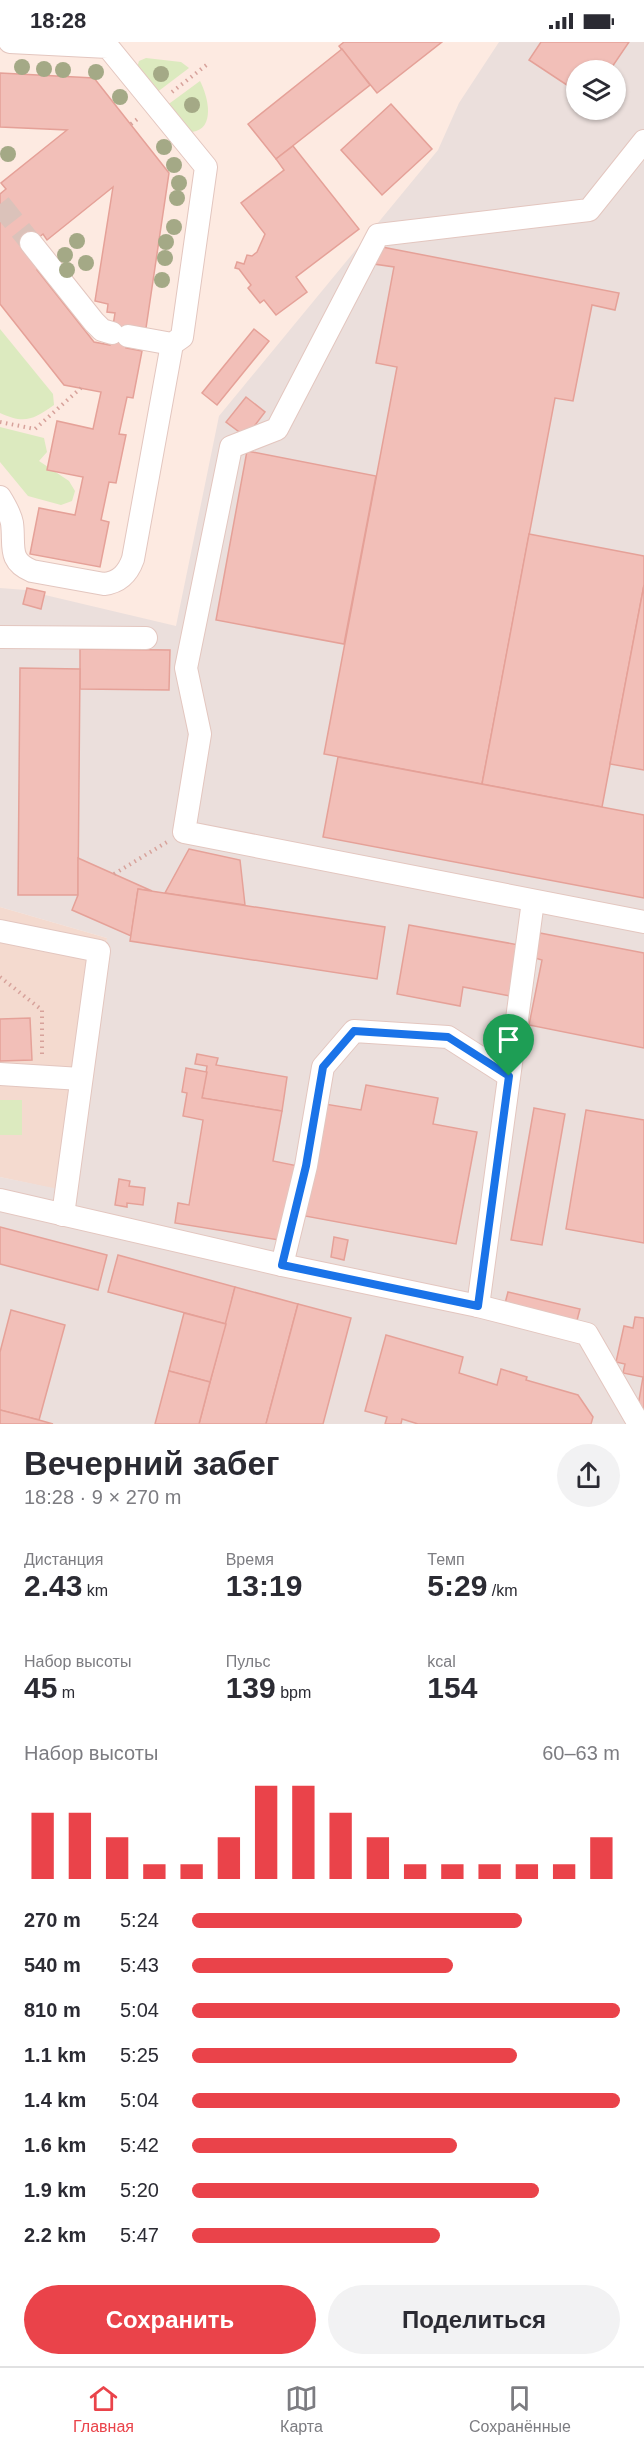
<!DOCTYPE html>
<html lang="ru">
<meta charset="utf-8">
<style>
:root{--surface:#fff;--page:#f2f2f3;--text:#2b2b33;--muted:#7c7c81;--line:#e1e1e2;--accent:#ea434a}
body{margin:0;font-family:Arial,sans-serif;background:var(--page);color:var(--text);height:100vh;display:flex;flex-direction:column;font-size:22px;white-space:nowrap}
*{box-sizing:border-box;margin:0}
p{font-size:20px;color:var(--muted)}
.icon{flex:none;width:33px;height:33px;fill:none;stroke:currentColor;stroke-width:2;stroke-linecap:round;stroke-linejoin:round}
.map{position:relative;height:1382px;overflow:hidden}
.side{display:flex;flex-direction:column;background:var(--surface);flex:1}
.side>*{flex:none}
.buttons{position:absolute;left:566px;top:18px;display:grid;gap:12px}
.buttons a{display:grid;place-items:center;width:60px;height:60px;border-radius:50%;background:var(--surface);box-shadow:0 2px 4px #0004;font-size:30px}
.pin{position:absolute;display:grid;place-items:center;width:51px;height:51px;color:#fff;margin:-62px -26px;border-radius:50% 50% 50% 0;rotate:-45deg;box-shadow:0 0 6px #0007}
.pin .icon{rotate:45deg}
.round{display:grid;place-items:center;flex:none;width:63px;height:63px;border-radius:32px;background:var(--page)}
.summary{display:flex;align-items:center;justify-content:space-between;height:102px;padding:0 24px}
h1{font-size:33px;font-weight:600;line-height:45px}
.stats{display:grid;grid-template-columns:repeat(3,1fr);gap:9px;height:102px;padding:6px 24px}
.stats div{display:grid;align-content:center}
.stats b{font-size:30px;font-weight:600}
.stats small{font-size:16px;font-weight:400}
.stats p{font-size:16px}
.chart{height:168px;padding:12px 24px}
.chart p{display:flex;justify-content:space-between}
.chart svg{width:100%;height:108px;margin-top:6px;stroke:var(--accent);stroke-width:6}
.action{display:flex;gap:12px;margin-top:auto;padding:12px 24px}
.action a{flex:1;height:69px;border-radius:36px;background:var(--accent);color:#fff;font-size:24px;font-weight:600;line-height:69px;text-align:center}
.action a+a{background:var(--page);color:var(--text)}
ul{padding:0 24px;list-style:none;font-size:20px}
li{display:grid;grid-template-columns:96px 72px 1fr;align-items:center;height:45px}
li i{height:15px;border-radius:8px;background:var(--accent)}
.status{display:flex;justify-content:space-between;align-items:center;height:42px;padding:0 30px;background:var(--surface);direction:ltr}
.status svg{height:16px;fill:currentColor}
.tab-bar{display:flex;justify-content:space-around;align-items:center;height:84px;border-top:2px solid var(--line);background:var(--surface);font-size:16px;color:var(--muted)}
.tab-bar a{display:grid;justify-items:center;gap:3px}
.tab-bar .on{color:var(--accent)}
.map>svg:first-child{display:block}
</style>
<div class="status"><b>18:28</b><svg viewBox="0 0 49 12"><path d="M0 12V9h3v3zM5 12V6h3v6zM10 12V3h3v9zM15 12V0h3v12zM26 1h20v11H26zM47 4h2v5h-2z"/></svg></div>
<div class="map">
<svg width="644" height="1382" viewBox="0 0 644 1382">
<rect width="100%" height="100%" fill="#fdeae1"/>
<polygon fill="#f4dacf" points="0,865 107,896 78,1152 0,1135"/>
<path fill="#ebdfdc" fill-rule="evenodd" d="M499,0h145v1382h-644v-247l78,16 29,-255 -107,-31v-319l26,2 1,-2 18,4v3l131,31 43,-210 219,-266 21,-47zM576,28h39v40h-39z"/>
<g fill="#dceabf">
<polygon points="146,16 181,20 189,26 156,51 137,26 139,19"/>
<path d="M200,39c8,15 16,48 -8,51l-26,-26z"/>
<path d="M0,287l53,65 1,11c-21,15 -30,19 -54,8z"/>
<polygon points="0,385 44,396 47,410 39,419 69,439 75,449 72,459 61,463 28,454 0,420"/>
<rect x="0" y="1058" width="22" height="35"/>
</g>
<g fill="#f2bfb8" stroke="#e5a198" stroke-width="1.5" fill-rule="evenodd">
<polygon points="344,0 442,0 377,51 339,4"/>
<polygon points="541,0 629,0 610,28 576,28 576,49 529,18"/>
<polygon points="342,7 370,43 276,117 248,82"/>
<path d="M0,31l94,5 75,95 -23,155 -16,-2 -4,22 16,3 -9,47 -6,-1 -8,37 7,1 -10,48 -7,-1 -8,38 8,2 -9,45 -70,-13 9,-46 36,7 8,-38 -36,-7 10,-49 36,8 8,-37 -37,-7 -64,-81v-110l6,-5 -5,-6 66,-53 -67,-3zM113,145l-18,114 13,3 -1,8 8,1 -5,32 -16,-3 -57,-72 4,-3 -15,-19 17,-14 4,6z"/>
<polygon points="391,62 432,107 382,153 341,108"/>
<polygon points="293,104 359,187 296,235 307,250 276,273 264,258 260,261 248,246 251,243 239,227 235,226 237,220 244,222 247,213 252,214 257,210 265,192 241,161 284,128 276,117"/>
<polygon points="377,204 619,251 615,268 592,263 573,359 555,356 482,742 324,712 397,325 376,321 394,225 374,222"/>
<polygon points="254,287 269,299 217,363 202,351"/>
<polygon points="246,355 265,370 246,395 226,380"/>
<polygon points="247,409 376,434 344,602 216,578"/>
<polygon points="529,492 644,514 644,543 602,765 482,742"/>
<polygon points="644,543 644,728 610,722"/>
<polygon points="27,546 45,550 41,567 23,562"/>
<polygon points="80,607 170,608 169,648 80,647"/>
<polygon points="20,626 80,627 78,853 18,853"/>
<polygon points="338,715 644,773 644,856 323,795"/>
<polygon points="189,807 240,818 245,863 165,851"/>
<polygon points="78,816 152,849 138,847 131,894 72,868 78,853"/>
<polygon points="138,847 385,885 377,937 130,899"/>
<polygon points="409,883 519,903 510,954 463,945 460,964 397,952"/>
<polygon points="540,891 644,911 644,1006 529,983 542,918 535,916"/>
<polygon points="30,976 32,1018 0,1019 0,977"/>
<polygon points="197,1012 218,1016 216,1023 287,1035 282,1069 202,1056 207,1024 195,1022"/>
<polygon points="186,1026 207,1030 202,1056 282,1069 273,1119 298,1124 279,1198 175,1181 178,1161 189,1163 203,1078 183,1074 187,1051 182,1050"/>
<polygon points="366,1043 438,1056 433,1082 477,1090 456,1202 305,1174 325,1062 361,1068"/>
<polygon points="534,1066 565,1072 542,1203 511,1198"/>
<polygon points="586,1068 644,1078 644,1201 566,1187"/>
<polygon points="119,1137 130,1139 129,1144 145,1146 143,1163 127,1161 127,1165 115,1163"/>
<polygon points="0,1185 107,1213 98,1248 0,1222"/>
<polygon points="334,1195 348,1198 344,1218 331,1215"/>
<polygon points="118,1213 235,1245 226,1282 108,1250"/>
<polygon points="235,1245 298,1262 266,1382 199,1382"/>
<polygon points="508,1250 580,1267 575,1286 503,1269"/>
<polygon points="298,1262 351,1276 323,1382 266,1382"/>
<polygon points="11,1268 65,1283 39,1378 0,1368 0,1310"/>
<polygon points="184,1271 226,1282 210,1340 169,1329"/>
<polygon points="635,1275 644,1276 644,1373 638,1364 643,1335 623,1331 625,1322 616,1320 624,1284 633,1286"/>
<polygon points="386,1293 463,1315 459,1331 497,1343 501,1327 527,1335 526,1338 578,1353 593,1375 591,1382 418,1382 402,1377 401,1382 385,1382 387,1375 365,1369"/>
<polygon points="169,1329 210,1340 199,1382 155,1382"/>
<polygon points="0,1368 39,1378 53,1382 0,1382"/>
</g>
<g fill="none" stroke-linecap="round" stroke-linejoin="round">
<polyline stroke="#dbc2ba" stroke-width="22" stroke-dasharray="22 11" stroke-linecap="butt" points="0,162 31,201"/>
<defs>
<g id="minor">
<polyline points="10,0 108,5 206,125 182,295 172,302 128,294"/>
<polyline points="644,99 589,168 378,193 277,387 231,405 186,626 200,692 184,790 644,880"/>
<polyline points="31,201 94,280 102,288 112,291"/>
<path d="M0,455c5,8 10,16 12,26 3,22 -5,38 20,48l72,13c16,-2 24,-11 29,-25l39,-215"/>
<polyline points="0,595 146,596"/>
<polyline points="0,889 99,909 63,1173"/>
<polyline points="0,1032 81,1037"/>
<polyline points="0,1158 282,1223 478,1264 587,1292 639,1382"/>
<polyline points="282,1223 306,1124 323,1025 354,989 448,995 509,1034"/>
<polyline points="478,1264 533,859"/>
</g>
</defs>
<use href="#minor" stroke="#e3c6bf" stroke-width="24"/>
<g stroke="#d7a29b" stroke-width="4" stroke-dasharray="1.5 4.5" stroke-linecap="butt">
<polyline points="172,50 209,21"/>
<polyline points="131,82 140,75"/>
<polyline points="0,380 35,387 81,346"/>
<polyline points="114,832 167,800"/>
<polyline points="0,935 42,968 42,1016"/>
</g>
<use href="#minor" stroke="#fff" stroke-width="22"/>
</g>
<g fill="#a4a986">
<circle cx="22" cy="25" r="8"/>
<circle cx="44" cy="27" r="8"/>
<circle cx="63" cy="28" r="8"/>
<circle cx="96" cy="30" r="8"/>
<circle cx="161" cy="32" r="8"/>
<circle cx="120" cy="55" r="8"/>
<circle cx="192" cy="63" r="8"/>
<circle cx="164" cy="105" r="8"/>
<circle cx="8" cy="112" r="8"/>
<circle cx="174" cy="123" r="8"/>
<circle cx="179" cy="141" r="8"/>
<circle cx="177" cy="156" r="8"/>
<circle cx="174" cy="185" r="8"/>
<circle cx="77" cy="199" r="8"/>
<circle cx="166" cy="200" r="8"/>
<circle cx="65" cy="213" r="8"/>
<circle cx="165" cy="216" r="8"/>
<circle cx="86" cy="221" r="8"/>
<circle cx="67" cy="228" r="8"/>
<circle cx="162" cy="238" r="8"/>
</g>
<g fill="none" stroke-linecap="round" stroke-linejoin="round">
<defs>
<polygon id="route" points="354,989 448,995 509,1034 478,1264 282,1223 306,1124 323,1025"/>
</defs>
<use href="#route" stroke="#fff" stroke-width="12"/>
<use href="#route" stroke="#1a73e8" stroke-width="8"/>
</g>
</svg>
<div class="buttons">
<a><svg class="icon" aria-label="layers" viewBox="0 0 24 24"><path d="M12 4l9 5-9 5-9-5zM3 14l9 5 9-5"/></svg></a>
</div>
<div class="pin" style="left:509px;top:1034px;background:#1e9e55"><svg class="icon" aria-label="arrive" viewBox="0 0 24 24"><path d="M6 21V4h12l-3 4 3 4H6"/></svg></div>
</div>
<section class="side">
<div class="summary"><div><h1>Вечерний забег</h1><p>18:28 · 9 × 270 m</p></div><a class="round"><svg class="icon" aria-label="share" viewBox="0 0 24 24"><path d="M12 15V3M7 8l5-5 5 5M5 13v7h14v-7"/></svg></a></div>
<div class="stats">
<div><p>Дистанция</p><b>2.43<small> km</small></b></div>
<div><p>Время</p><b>13:19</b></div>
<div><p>Темп</p><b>5:29<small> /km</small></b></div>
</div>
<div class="stats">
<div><p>Набор высоты</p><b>45<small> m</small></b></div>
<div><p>Пульс</p><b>139<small> bpm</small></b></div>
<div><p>kcal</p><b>154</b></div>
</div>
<div class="chart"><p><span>Набор высоты</span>60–63 m</p>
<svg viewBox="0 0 160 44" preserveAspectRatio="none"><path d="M5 44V17M15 44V17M25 44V27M35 44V38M45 44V38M55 44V27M65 44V6M75 44V6M85 44V17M95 44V27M105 44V38M115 44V38M125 44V38M135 44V38M145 44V38M155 44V27"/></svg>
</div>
<ul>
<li><b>270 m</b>5:24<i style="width:77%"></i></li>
<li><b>540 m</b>5:43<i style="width:61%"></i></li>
<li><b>810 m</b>5:04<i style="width:100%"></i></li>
<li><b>1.1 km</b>5:25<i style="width:76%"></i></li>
<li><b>1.4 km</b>5:04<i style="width:100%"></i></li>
<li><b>1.6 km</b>5:42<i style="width:62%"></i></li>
<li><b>1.9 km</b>5:20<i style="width:81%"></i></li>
<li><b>2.2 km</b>5:47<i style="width:58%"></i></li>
</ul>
<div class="action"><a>Сохранить</a><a>Поделиться</a></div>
</section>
<nav class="tab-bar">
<a class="on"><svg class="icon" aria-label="home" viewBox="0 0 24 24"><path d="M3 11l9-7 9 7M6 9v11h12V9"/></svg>Главная</a>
<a><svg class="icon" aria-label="map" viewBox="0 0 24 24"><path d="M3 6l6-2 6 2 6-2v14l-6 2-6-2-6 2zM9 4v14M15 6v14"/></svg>Карта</a>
<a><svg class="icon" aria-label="saved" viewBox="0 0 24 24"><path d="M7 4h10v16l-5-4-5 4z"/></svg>Сохранённые</a>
</nav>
